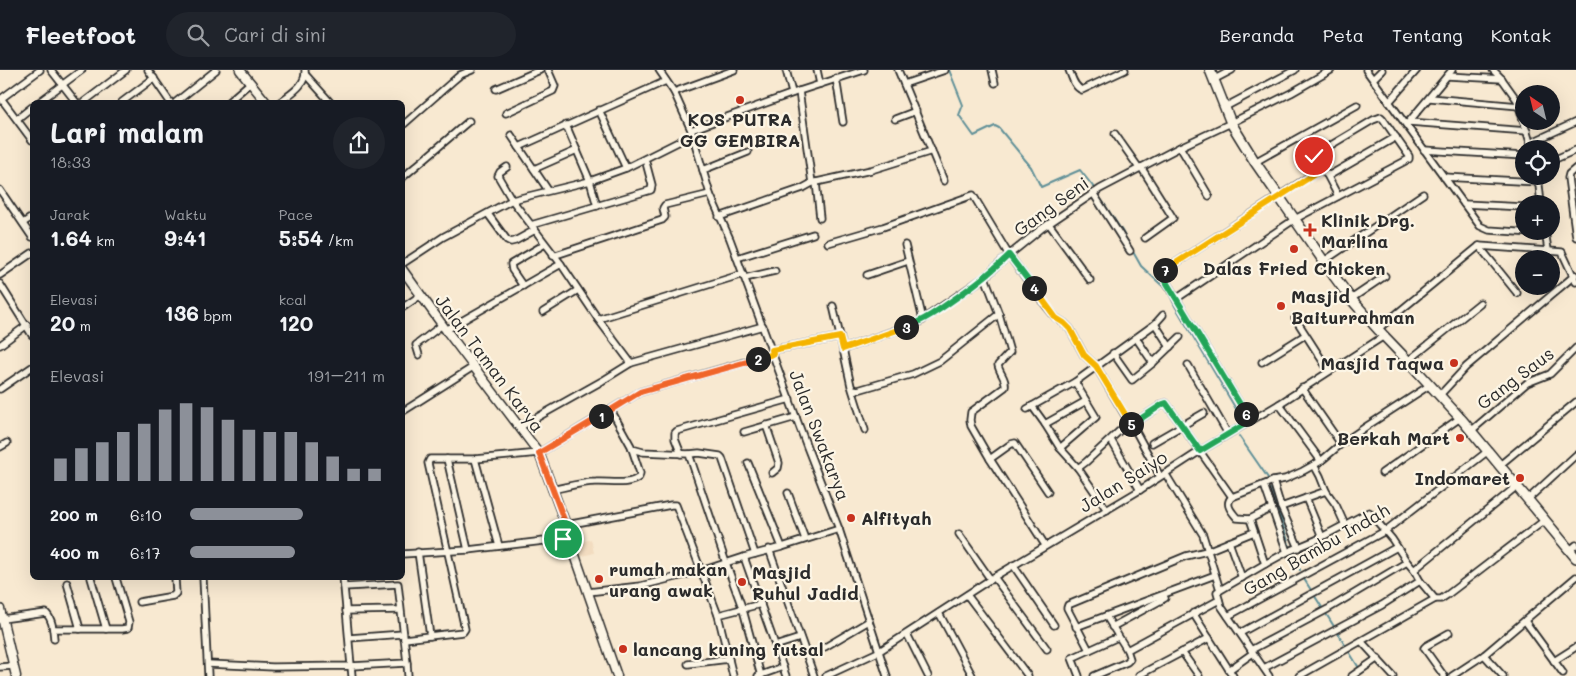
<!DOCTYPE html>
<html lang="id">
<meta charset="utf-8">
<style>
:root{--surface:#171b24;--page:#20242c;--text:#f1f3f6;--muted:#9ea1a6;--line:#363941;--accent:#8c9099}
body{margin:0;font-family:Mali,sans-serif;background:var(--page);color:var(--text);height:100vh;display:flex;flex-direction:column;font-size:19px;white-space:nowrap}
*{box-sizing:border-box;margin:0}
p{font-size:16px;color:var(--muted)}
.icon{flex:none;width:28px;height:28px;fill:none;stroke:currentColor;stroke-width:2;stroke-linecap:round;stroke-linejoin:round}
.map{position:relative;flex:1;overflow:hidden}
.side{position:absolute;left:30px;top:30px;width:375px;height:480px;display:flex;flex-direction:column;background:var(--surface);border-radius:8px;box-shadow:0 5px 20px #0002}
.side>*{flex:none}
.needle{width:32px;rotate:325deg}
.controls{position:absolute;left:1515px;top:15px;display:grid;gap:10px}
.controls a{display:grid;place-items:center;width:45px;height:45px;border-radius:50%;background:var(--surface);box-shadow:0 5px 20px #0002;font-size:25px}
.pin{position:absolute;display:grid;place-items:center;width:42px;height:42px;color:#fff;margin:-21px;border:2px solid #fff;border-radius:50%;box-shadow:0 1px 5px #0007}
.km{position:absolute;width:25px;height:25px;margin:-12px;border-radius:50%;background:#222;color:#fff;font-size:14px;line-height:25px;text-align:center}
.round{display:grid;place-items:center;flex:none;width:52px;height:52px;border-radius:26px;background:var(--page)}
.summary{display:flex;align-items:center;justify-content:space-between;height:85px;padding:0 20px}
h1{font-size:28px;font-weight:800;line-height:38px}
.stats{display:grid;grid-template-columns:repeat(3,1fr);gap:8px;height:85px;padding:5px 20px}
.stats div{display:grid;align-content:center}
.stats b{font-size:21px;font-weight:800}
.stats small{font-size:14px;font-weight:400}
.stats p{font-size:14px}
.chart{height:140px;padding:10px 20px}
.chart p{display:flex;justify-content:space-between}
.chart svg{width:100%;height:90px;margin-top:5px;stroke:var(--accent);stroke-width:6}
ul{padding:0 20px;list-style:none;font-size:16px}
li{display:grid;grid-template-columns:80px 60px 1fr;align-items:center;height:38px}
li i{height:12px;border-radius:6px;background:var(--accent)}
header{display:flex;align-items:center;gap:30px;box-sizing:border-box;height:70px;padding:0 25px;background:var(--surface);border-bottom:1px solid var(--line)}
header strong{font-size:24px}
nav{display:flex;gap:28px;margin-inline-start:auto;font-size:18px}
.search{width:350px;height:45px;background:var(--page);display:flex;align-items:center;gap:12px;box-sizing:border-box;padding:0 18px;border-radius:28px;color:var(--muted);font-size:19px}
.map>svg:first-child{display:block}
</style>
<header>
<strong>Fleetfoot</strong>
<div class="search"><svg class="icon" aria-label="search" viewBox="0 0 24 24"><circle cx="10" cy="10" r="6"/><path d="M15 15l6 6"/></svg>Cari di sini</div>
<nav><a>Beranda</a><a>Peta</a><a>Tentang</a><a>Kontak</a></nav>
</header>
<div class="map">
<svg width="1576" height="606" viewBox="0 0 1576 606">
<rect width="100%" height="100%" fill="#f8e9d1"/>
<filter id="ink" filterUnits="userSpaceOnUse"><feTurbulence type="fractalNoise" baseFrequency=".02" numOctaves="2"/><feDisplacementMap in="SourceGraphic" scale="10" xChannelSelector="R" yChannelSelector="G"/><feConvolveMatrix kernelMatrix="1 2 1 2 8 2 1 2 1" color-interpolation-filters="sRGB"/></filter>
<g filter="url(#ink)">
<polygon fill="#f2dcc0" points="591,469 594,483 579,487 577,474"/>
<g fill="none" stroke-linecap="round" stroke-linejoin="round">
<g stroke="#609098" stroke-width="2">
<polyline points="949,0 963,35 959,45 974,66 995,56 999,58 1031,97 1041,117 1080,100 1095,119"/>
<polyline points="1099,126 1122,161 1130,176"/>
<polyline points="1132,180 1141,196 1169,222 1175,236 1242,349"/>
<polyline points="1239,366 1268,408"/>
<polyline points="1271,419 1290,477 1300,500"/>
<polyline points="1304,509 1335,558"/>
<polyline points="1337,562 1359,598"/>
</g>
<defs>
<g id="minor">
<polyline points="51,0 76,32"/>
<polyline points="148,0 170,32"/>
<polyline points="659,0 674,22 691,60 710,124 730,169 807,377 839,459 887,606"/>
<polyline points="786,0 792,23"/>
<polyline points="817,0 820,14"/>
<polyline points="898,0 944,111"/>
<polyline points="992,0 995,13"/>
<path d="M1069,0c3,7 5,17 13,20l43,-20"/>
<polyline points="1366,0 1480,156 1489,160 1546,164"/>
<polyline points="1493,0 1502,9 1517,30 1532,79"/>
<polyline points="305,4 330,32"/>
<polyline points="1447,6 1502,9"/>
<polyline points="836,8 843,52"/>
<polyline points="1373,9 1382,0"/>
<polyline points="1213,10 1232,0"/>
<polyline points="904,14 945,0"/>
<polyline points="496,19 540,0"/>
<polyline points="674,22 734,0"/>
<polyline points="2,28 40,0"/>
<polyline points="1430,28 1519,36"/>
<polyline points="3,31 32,70"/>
<polyline points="39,32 82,0"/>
<polyline points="84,32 126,0"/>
<polyline points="122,32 154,8"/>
<polyline points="176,32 216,0"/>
<polyline points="228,32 250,13"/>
<path d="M280,32c10,-8 27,-17 25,-32"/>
<polyline points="1389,32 1417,0"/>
<polyline points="1225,37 1295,0"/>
<polyline points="599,40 626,98"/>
<polyline points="506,43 553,21 555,16 548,0"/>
<polyline points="17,49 32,37"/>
<polyline points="895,49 916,41"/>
<polyline points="1409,52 1527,61"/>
<polyline points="1407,54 1452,0"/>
<polyline points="566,55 590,111 597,136"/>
<polyline points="402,56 453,11 460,5 472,0"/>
<polyline points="691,60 799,21 864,0"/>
<polyline points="1115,64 1139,98"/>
<polyline points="511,65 519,77"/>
<polyline points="1530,73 1576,52"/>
<polyline points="1180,77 1209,126"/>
<polyline points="1424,80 1524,86"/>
<polyline points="1551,91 1576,80"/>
<polyline points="1255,92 1357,35"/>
<polyline points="507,97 500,102 498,106 512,130 561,194 598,249 631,293"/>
<polyline points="1141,97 1173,148 1145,168"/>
<polyline points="1576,98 1569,104 1568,108 1576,167"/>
<polyline points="534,99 577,80"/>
<polyline points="1321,99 1326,104 1330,105 1396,67"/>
<polyline points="703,100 748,82"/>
<polyline points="1327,105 1338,126"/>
<polyline points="1538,106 1541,134"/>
<polyline points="1444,107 1539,112"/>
<polyline points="402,108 469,51"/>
<polyline points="816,112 820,148"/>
<polyline points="812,113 871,100 932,81"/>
<polyline points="0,120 32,167"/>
<polyline points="548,120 519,77 666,11"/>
<polyline points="1093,123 1130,181"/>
<polyline points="1464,134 1524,137"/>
<polyline points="488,144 507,170 511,172 515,171 535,160"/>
<polyline points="719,147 803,118 812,113 799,21"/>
<polyline points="23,153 32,147"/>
<polyline points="1049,154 1090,210"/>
<polyline points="531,155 651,120 652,115 645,89"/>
<polyline points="1545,161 1548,180"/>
<polyline points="828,173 883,157 973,125 1009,185 1047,237 1056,248 1064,253 1070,259 1084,285 1096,296 1129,352 1136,362 1160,406"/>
<polyline points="905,175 923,250"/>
<polyline points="1479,176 1517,223"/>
<polyline points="553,186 662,150 665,147 663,138 665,135 710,124"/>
<polyline points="737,188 813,164"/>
<polyline points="1324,191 1423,124"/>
<polyline points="402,194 443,167 512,130 590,111 626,98 692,65"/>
<polyline points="0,205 32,183"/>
<polyline points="867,205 908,191"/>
<path d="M985,207l14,37 11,38 -12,13c1,8 9,14 7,22l-34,25 -1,8 1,6 19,33 55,86"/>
<polyline points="745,208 775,201"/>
<polyline points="0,214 32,265"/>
<polyline points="523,216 512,200 511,194 545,174"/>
<polyline points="1176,229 1295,149 1409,89 1409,86 1383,49 1381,47 1373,50 1316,84 1314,89 1321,99 1162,202 1168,215 1250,351"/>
<polyline points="1351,229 1385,206"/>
<polyline points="833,236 843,279 919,252 985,207 1009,185 1041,159 1100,119 1180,77 1231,53 1291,23 1331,0"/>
<polyline points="402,238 421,225"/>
<polyline points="543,242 578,220"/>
<polyline points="1295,248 1329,301"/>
<polyline points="598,249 743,204"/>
<polyline points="1155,254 1170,277"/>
<polyline points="1378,259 1479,176 1562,182 1576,212"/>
<polyline points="446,260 561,194"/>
<polyline points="1136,268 1153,293"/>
<polyline points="0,275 27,255"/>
<polyline points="843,279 851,316 853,319 858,320 913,304 940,291 999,244"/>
<polyline points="772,280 840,267"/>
<polyline points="1113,283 1132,310 1153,293 1180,267"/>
<polyline points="419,285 416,275 442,255"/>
<polyline points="1408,291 1480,233"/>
<polyline points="1262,292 1305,265"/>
<polyline points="1188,295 1228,364"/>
<polyline points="1302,318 1341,374"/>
<polyline points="0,319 32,297"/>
<polyline points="852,319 865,360"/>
<polyline points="1440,325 1466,297 1575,205"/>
<polyline points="1279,334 1321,391"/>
<polyline points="1032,336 1045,354 1086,331"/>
<polyline points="1027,339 1075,312 1155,254 1163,245"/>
<polyline points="402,342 473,297"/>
<polyline points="1045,354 1060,378 1078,398 1086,392 1129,352"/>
<polyline points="766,355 779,393 778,398 772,403"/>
<polyline points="1131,355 1163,334 1166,333 1232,427"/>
<polyline points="520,357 602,311 631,293 763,256"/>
<polyline points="1471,361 1527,313 1550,304 1576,278"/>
<polyline points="744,362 796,347"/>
<polyline points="1111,370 1140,420"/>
<polyline points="1152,373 1204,343"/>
<polyline points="0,377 7,373"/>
<polyline points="1060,378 1096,347 1075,312"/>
<polyline points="632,379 643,382 689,384 726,493 743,540 761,606"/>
<polyline points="681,384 675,369 675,363 677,361 790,329"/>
<polyline points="689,384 699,383 720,386 722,388 755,484"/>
<polyline points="447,389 468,480"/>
<polyline points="475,389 499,476"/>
<polyline points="990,389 1011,374 1015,373 1048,422"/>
<polyline points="748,393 782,477"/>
<polyline points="1314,395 1320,406 1326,421 1336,435 1345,455"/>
<polyline points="1500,395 1576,332"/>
<polyline points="1078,398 1107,440"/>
<polyline points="1165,403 1203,465 1220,520"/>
<polyline points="1382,403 1460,348"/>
<polyline points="1273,411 1281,437 1299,478"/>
<polyline points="1264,415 1287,482"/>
<path d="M552,420c14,-3 30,-8 44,-8 13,-1 33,4 43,-5l1,-4 -9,-27 -20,-36"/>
<polyline points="788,423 805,469"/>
<polyline points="1232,427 1273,411 1285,409 1303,401 1321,391 1341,374 1367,356 1430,315"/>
<path d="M1232,427c-8,7 0,15 5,21l13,1"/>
<polyline points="1306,428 1322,467"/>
<polyline points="1527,430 1576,385"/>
<polyline points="1281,437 1326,421"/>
<polyline points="566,455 671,435 676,435 718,545 733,606"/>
<polyline points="959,464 991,510"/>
<polyline points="1229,472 1242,508"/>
<polyline points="769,479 814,606"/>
<polyline points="1570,480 1576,475"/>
<polyline points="418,482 430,566"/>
<polyline points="402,484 468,480 569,468"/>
<polyline points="744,487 786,606"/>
<polyline points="1265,494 1250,449 1272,438"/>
<polyline points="1013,495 1054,555"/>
<polyline points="1414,500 1517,416"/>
<polyline points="994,507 1047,579"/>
<polyline points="91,508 106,559"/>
<polyline points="203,508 208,606"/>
<polyline points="343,508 344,517"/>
<polyline points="67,513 80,559"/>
<polyline points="588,522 640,516 701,501 744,487 782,477 839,459"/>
<polyline points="967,525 1028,606"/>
<polyline points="1435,529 1441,529 1447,525 1545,450"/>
<polyline points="139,532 173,526 176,523 175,508"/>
<polyline points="346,541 400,540"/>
<polyline points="939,543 972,605"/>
<polyline points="1193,543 1233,606"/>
<polyline points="718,545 761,534"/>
<polyline points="1228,546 1385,461 1488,381"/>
<path d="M2,549l44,-6c7,7 7,17 8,26"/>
<polyline points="1525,551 1563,603"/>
<polyline points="1076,557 1215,505"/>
<polyline points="1112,557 1165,528"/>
<polyline points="53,559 122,559 128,558 129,552 116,508"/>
<polyline points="1240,563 1397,477"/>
<polyline points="907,564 928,606"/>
<polyline points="349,568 403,564"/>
<polyline points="404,569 463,562 465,559 428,393 430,389 475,389 539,383 640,322 773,284"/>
<polyline points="1361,571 1393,606"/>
<polyline points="775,576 800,568"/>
<polyline points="825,577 869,551"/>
<polyline points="1089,580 1067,538 1068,535 1186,486 1207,481 1254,462"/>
<polyline points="1127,580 1219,530"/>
<polyline points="1251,580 1328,539 1407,492"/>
<polyline points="1182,582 1199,606"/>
<polyline points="1484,585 1503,606"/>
<polyline points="1554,591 1576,577"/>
<polyline points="407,593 408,606"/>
<path d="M208,594l65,3 78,-1 56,-3 -9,-79 -54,3c3,30 5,59 8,89"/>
<polyline points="688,594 729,589"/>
<polyline points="0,597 13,596"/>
<polyline points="1264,598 1382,535 1420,511"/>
<polyline points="1229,600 1253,583"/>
<polyline points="1139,605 1209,568"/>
<polyline points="758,606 783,597"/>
<polyline points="826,606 878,582 994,507 1140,420 1200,381 1279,334 1384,266"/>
<polyline points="1079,606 1072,588 1118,567"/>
<polyline points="1094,606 1127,592 1130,589 1127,580 1106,546"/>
<polyline points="1269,606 1221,536 1217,522 1265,494 1287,482 1316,470 1369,442 1392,469 1407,492 1414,500 1420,511 1435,529 1299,606"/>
<polyline points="1352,606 1378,588"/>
<polyline points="1444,606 1424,578 1426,576 1449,563"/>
<polyline points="1452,606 1484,585 1576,507"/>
</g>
<g id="tertiary">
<polyline points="240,0 266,32"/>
<polyline points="402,199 446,260 539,383 566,455 569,468 617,606"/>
<polyline points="0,539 16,606"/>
</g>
<polyline id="secondary" points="1210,0 1231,53 1255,92 1334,206 1351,229 1384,266 1408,291 1463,351 1576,488"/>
</defs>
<use href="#minor" stroke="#2b2b2b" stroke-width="9"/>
<use href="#tertiary" stroke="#2b2b2b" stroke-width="11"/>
<use href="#secondary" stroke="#2b2b2b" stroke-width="12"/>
<use href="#minor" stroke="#fcf5e5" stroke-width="5.5"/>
<use href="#tertiary" stroke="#fcf5e5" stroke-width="8"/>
<use href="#secondary" stroke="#fcf5e5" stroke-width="9"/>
</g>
</g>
<g fill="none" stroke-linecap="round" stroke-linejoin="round" filter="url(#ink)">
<defs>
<polyline id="split-1" points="563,469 569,468 566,455 539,383 601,346"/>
<polyline id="split-2" points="601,346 640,322 758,289"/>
<polyline id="split-3" points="758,289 773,284 772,280 840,267 843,279 906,257"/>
<path id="split-4" d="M906,257c20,-7 37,-20 54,-32 17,-12 34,-25 49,-40l25,33"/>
<polyline id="split-5" points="1034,218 1056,248 1064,253 1070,259 1084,285 1096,296 1131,354"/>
<polyline id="split-6" points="1131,354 1131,355 1163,334 1166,333 1200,381 1250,351 1246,344"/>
<polyline id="split-7" points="1165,200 1162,204 1168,215 1246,344"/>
<polyline id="split-8" points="1165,200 1321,100 1314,86"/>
</defs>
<use href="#split-1" stroke="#fff" stroke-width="10"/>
<use href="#split-2" stroke="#fff" stroke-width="10"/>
<use href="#split-3" stroke="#fff" stroke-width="10"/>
<use href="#split-4" stroke="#fff" stroke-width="10"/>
<use href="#split-5" stroke="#fff" stroke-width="10"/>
<use href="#split-6" stroke="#fff" stroke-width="10"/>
<use href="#split-7" stroke="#fff" stroke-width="10"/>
<use href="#split-8" stroke="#fff" stroke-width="10"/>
<use href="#split-1" stroke="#f0652b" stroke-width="6"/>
<use href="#split-2" stroke="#f0652b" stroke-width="6"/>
<use href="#split-3" stroke="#f5b400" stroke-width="6"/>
<use href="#split-4" stroke="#22a559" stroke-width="6"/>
<use href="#split-5" stroke="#f5b400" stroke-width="6"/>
<use href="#split-6" stroke="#22a559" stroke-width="6"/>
<use href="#split-7" stroke="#22a559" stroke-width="6"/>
<use href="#split-8" stroke="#f5b400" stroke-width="6"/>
</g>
<g fill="#c8321e" stroke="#fcf5e5" stroke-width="2">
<circle cx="740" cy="30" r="5"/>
<path d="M1307.5 152.5h5v5h5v5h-5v5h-5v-5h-5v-5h5z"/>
<circle cx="1294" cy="179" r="5"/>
<circle cx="1281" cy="236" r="5"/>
<circle cx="1454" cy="293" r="5"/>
<circle cx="1460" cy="368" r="5"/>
<circle cx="1520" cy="408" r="5"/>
<circle cx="851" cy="448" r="5"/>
<circle cx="599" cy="509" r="5"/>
<circle cx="742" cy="512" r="5"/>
<circle cx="623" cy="579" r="5"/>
</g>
<g text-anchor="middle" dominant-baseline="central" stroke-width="4.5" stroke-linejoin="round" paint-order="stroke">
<g font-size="18" font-weight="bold" fill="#2b2b2b" stroke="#fcf5e5" text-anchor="start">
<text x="740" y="49" text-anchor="middle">KOS PUTRA<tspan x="740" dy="21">GG GEMBIRA</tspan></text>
<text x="1321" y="150">Klinik Drg.<tspan x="1321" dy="21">Marlina</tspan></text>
<text x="1294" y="198" text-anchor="middle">Dalas Fried Chicken</text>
<text x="1291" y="226">Masjid<tspan x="1291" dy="21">Baiturrahman</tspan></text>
<text x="1444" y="293" text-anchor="end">Masjid Taqwa</text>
<text x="1450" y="368" text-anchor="end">Berkah Mart</text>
<text x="1510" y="408" text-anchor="end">Indomaret</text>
<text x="861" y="448">Alfityah</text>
<text x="609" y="499">rumah makan<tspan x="609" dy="21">urang awak</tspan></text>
<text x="752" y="502">Masjid<tspan x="752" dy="21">Ruhul Jadid</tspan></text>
<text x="633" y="579">lancang kuning futsal</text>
</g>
<g font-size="18" fill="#2b2b2b" stroke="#fcf5e5">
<text transform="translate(1051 136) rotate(-36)">Gang Seni</text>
<text transform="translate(490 293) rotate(53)">Jalan Taman Karya</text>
<text transform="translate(1515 308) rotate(-37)">Gang Saus</text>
<text transform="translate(820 365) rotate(69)">Jalan Swakarya</text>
<text transform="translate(1123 411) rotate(-32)">Jalan Saiyo</text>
<text transform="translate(1316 479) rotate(-30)">Gang Bambu Indah</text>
</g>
</g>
</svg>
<div class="controls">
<a><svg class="needle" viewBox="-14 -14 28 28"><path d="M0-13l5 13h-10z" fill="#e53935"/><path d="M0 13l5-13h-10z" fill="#9ea1a6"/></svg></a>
<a><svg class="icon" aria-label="locate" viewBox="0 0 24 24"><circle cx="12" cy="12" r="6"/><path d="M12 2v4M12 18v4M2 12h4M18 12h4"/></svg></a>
<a>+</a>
<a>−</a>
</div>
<div class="pin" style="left:563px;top:469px;background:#1e9e55"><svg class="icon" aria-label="arrive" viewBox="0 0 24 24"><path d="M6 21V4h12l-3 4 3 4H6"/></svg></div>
<div class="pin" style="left:1314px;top:86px;background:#d93025"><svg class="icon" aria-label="check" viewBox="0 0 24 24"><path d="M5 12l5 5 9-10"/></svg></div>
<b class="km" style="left:601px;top:346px">1</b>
<b class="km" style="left:758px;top:289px">2</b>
<b class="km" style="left:906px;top:257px">3</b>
<b class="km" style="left:1034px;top:218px">4</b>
<b class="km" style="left:1131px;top:354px">5</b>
<b class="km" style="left:1246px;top:344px">6</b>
<b class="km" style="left:1165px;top:200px">7</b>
<section class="side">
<div class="summary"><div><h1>Lari malam</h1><p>18:33</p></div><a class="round"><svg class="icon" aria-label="share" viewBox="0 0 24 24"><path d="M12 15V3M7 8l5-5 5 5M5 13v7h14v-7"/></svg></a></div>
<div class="stats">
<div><p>Jarak</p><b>1.64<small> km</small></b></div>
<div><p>Waktu</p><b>9:41</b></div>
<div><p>Pace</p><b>5:54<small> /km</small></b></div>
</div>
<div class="stats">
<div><p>Elevasi</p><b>20<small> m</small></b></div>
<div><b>136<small> bpm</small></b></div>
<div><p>kcal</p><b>120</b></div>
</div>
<div class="chart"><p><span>Elevasi</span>191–211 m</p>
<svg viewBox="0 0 160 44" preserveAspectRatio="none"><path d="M5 44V33M15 44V28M25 44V25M35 44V20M45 44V16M55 44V9M65 44V6M75 44V8M85 44V14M95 44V19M105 44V20M115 44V20M125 44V25M135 44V32M145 44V38M155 44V38"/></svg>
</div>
<ul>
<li><b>200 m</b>6:10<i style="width:58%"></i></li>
<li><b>400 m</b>6:17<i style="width:54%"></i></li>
</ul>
</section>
</div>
